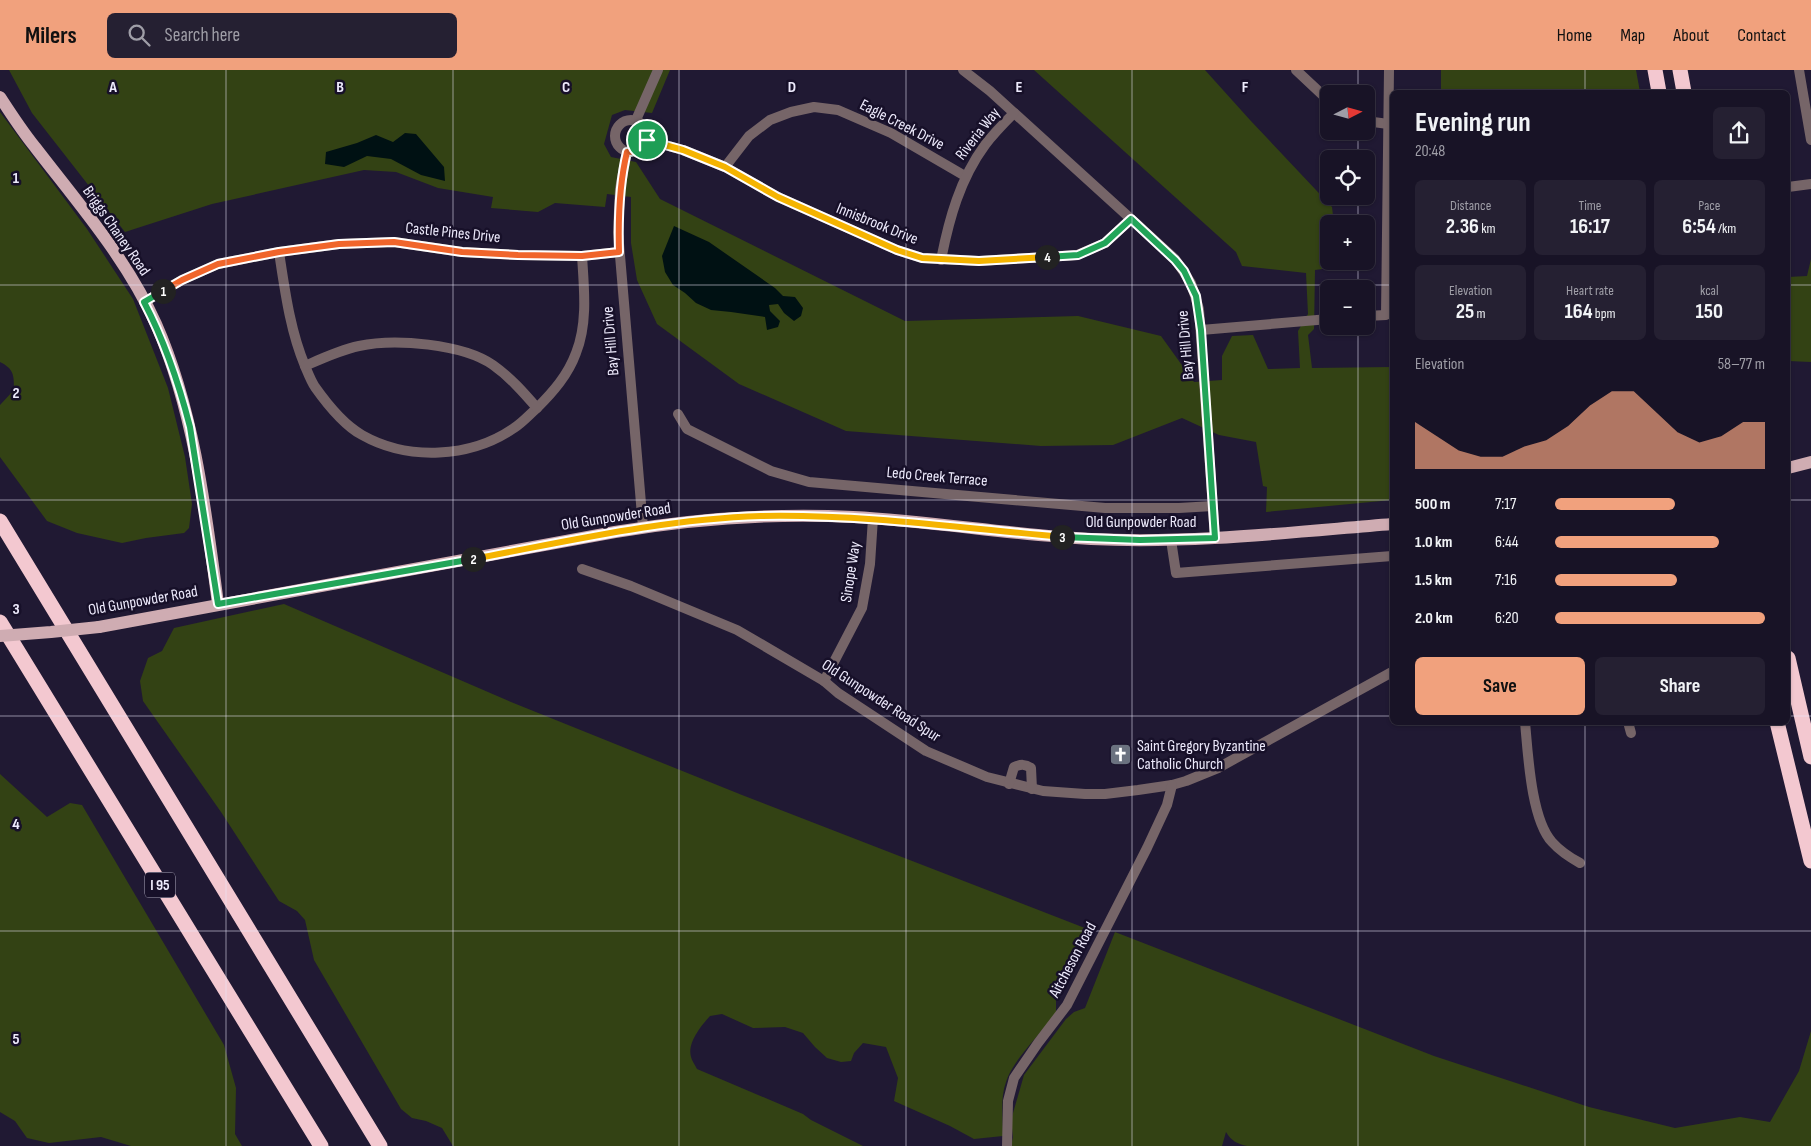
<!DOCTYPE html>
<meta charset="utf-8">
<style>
:root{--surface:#181326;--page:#252032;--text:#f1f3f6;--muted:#9f9ea7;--line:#363243;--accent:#f1a17d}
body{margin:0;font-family:"Sofia Sans Condensed",sans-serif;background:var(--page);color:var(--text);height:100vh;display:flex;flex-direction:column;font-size:19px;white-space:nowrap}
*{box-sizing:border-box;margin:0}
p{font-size:16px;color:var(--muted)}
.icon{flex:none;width:28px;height:28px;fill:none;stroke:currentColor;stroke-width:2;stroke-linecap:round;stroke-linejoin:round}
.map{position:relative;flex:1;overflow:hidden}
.drawer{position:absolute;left:1390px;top:20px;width:400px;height:635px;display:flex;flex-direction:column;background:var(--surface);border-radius:8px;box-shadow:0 1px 4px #0004,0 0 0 1px var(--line)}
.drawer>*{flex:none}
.needle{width:32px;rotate:84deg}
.controls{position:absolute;left:1320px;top:15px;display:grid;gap:10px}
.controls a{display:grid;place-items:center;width:55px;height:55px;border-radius:8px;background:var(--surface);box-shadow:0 1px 4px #0004,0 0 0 1px var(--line);font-size:25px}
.pin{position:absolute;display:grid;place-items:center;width:42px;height:42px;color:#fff;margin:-21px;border:2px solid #fff;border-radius:50%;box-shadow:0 1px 5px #0007}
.km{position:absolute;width:25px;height:25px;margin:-12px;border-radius:50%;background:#222;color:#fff;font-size:14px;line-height:25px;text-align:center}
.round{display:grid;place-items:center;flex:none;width:52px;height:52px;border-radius:8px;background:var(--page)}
.summary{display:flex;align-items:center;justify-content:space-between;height:85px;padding:0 25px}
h1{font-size:28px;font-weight:700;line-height:38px}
.figures{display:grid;grid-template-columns:repeat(3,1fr);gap:8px;height:85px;padding:5px 25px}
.figures div{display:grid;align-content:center;border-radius:8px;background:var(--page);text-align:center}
.figures b{font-size:21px;font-weight:700}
.figures small{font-size:14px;font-weight:400}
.figures p{font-size:14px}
.chart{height:140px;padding:10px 25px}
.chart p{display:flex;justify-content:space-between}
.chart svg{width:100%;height:90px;margin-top:5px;fill:var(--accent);opacity:.7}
.button{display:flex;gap:10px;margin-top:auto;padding:10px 25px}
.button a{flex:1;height:58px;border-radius:8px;background:var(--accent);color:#111;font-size:20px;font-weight:700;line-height:58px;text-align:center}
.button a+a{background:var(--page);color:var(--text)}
ul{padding:0 25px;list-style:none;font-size:16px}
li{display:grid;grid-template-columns:80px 60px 1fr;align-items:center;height:38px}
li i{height:12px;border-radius:6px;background:var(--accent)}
header{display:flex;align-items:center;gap:30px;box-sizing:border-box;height:70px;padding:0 25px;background:var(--accent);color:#111}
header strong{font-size:24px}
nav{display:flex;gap:28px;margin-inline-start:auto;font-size:18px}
.search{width:350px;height:45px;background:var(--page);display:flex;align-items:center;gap:12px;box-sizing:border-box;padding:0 18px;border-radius:8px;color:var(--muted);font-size:19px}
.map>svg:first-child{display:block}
</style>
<header>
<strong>Milers</strong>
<div class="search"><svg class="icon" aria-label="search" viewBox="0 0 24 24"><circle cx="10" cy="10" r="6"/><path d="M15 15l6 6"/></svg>Search here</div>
<nav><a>Home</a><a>Map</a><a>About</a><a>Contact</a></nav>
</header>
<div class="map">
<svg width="1811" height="1076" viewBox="0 0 1811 1076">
<rect width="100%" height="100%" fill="#201933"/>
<g fill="#334214">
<polygon points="9,0 670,0 652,43 625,40 612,45 604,74 611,87 636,92 660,129 905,251 1078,246 1161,266 1194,312 1222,310 1222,286 1232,266 1253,265 1268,299 1300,298 1298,261 1308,244 1306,203 1242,196 1236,182 1034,0 1205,0 1250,50 1332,137 1334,154 1329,154 1329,191 1338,191 1338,197 1315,200 1314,259 1308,265 1312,298 1392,297 1392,430 1266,442 1267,417 1263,416 1256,372 1219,365 1182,348 1113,375 1041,376 846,361 739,314 657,254 637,210 631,173 631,127 607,124 605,137 555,133 538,142 491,138 493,127 438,118 396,102 364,100 212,134 125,162 32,43"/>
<polygon points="1441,0 1636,0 1640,22 1441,22"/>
<path d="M0,42l87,117 46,70 35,89 17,69 7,47 -3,24 -5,5 -38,5 -24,5 -45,-10 -30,-12 -47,-64v-52l14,-15c0,-15 0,-21 -14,-28z"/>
<polygon points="1811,189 1811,292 1788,291 1788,207 1807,206"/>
<path d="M284,534l227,98 231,93 348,135 -34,70v13c-14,20 -43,46 -50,69 -6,16 -3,36 -3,54l-29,3 -24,-13 -56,-25 4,-23 -12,-31 -23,-4 -9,10 -3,8 -10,1 -14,-4 -12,-11 -12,-14 -18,-6 -32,1 -31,-14 -12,2c-9,10 -23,27 -19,41 1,4 4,8 6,12l106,45 8,6 52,26h-410l-11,-18 -16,-7 -14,-3 -11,-9 -87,-149 -9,-40 -8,-9 -18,-10 -58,-89 -78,-111 -3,-20 8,-23 14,-7 12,-23z"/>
<polygon points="0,704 47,747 70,733 82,735 224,975 236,1018 235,1064 242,1076 131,1076 101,1067 49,1073 27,1068 15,1051 0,1042"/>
<path d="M1115,862l319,124 155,51 86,21 65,-11 30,5 29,-51 12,-40v115h-564c-9,-2 -16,-5 -21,-14l-4,14h-211l2,-9 -2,-17 13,-45 42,-56 8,-7 11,-4z"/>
</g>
<g fill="#001113">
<polygon points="405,63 416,64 444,97 445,111 421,105 391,89 367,86 344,97 325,94 326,82 357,73 376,65 393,72"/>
<polygon points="674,156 709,172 775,218 783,226 795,227 803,238 801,246 794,251 784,243 778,234 769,235 770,241 780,251 778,257 767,260 765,247 731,242 711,240 696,233 685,223 673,215 665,202 662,186"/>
</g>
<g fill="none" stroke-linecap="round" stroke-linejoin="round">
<g stroke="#766568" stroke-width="10">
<polyline points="963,0 990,21 1175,189 1191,213 1199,239 1215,468"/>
<polyline points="1296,0 1329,31"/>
<polyline points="1799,0 1811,70"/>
<circle cx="631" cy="66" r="16"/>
<polyline points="636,50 658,0"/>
<polyline points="1366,51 1388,54"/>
<polyline points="647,70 683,80 725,97 778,127 897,180 922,188 979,191 1077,185 1105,173 1131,149"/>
<polyline points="627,81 620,119 618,162 643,457"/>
<polyline points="725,97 749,66 770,50 791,42 814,37 838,40 891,63 965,106"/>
<polyline points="1788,117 1811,114"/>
<path d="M279,182c6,39 11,78 26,114 3,7 6,15 10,21 12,17 29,38 47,48 46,26 109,23 152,-7 8,-5 15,-13 23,-20 16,-16 31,-33 39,-55 12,-30 8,-65 6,-97"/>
<path d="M941,190c8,-41 19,-81 44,-115 9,-12 19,-22 29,-32"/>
<polyline points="144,232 182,210 218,194 279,182 339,174 394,172 462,182 517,185 582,186 619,182"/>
<polyline points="1366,246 1386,245 1389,0"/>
<polyline points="1201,260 1329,249"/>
<path d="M305,296c18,-8 35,-16 54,-20 36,-8 104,-2 134,19 17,12 31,28 44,43"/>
<polyline points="678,344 687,359 771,401 809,412 1105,438 1179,438 1213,436"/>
<polyline points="1171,470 1176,503 1392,486"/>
<polyline points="582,499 631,516 737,560 824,611 838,623 926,681 987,707 1043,721 1085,724 1105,724 1138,720 1172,715 1186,711 1218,698 1392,602"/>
<polyline points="824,611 862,538 870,494 873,448"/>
<path d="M1525,652c3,32 6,97 27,120 8,9 17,15 28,21"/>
<polyline points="1628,652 1631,663"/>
<path d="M1009,714l5,-17c7,-3 11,-3 17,1l1,21"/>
<polyline points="1007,1076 1008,1031 1014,1008 1038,973 1067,935 1147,778 1167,735 1172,715"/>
</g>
<g stroke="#cfacb2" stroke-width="12">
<path d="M0,27c11,17 22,34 35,50 43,56 92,112 121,177 38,86 50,188 62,280"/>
<polyline points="1788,398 1811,392"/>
<path d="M99,557l516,-95c78,-13 158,-19 238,-15 80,4 158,18 238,22 100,5 202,-7 301,-15"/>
</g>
<g stroke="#f3c8d0" stroke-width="15">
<polyline points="1655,0 1659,22"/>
<polyline points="1680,0 1684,22"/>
<polyline points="0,451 380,1076"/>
<polyline points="0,552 321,1076"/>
<polyline points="1788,588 1811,687"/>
<polyline points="1777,652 1811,791"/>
</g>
<polyline stroke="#cfacb2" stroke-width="12" points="0,566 51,562 99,557"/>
</g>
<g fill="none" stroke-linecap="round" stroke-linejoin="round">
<defs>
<path id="split-1" d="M163,221l19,-11 36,-16 61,-12 60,-8 55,-2 68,10 56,3 64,1 37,-4c-1,-34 0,-67 8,-100 10,0 16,-3 20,-12"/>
<path id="split-2" d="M163,221l-19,11c21,40 35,82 46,125l28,177 255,-45"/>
<path id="split-3" d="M473,489c96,-18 191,-40 288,-43 101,-2 201,12 301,21"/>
<polyline id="split-4" points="1047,187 1078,185 1105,173 1131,149 1175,190 1184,201 1196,226 1201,260 1215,468 1140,470 1062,467"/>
<polyline id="split-5" points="647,70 683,80 725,97 778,127 897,180 922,188 979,191 1047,187"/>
</defs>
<use href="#split-1" stroke="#fff" stroke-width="10"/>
<use href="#split-2" stroke="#fff" stroke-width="10"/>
<use href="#split-3" stroke="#fff" stroke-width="10"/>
<use href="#split-4" stroke="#fff" stroke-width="10"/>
<use href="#split-5" stroke="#fff" stroke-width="10"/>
<use href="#split-1" stroke="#f0652b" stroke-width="6"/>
<use href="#split-2" stroke="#22a559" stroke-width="6"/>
<use href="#split-3" stroke="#f5b400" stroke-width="6"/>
<use href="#split-4" stroke="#22a559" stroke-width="6"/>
<use href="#split-5" stroke="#f5b400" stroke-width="6"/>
</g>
<path fill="none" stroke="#edeafc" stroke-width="1" stroke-opacity="0.55" d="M226,0v1076M453,0v1076M679,0v1076M906,0v1076M1132,0v1076M1358,0v24M1585,0v22M1358,61v28M1358,126v28M1358,191v28M0,215h1392M1788,215h23M1358,256v820M0,430h1392M1788,430h23M0,646h1392M1788,646h23M1585,652v424M0,861h1811"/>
<defs>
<symbol id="church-square" viewBox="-11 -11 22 22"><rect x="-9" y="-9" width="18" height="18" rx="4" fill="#6b7280" stroke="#171029"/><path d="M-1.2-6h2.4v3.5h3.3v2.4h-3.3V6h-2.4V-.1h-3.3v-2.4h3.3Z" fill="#fff"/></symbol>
</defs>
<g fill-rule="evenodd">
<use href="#church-square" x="1108" y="672" width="25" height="25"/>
</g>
<g text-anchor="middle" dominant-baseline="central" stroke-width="5" stroke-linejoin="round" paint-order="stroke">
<rect fill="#171029" stroke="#ada9bd" stroke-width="1" x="145" y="802.5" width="30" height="25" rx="4"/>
<g font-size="15" font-weight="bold" fill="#edeafc">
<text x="160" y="815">I 95</text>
</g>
<g font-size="16" fill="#edeafc" stroke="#171029">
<text transform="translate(902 55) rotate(27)">Eagle Creek Drive</text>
<text transform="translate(978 64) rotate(-52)">Riveria Way</text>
<text transform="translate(877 154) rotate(22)">Innisbrook Drive</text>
<text transform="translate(116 161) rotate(55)">Briggs Chaney Road</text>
<text transform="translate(453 163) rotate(6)">Castle Pines Drive</text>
<text transform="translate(611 271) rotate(-95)">Bay Hill Drive</text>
<text transform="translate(1186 275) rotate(-95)">Bay Hill Drive</text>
<text transform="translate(937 407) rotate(5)">Ledo Creek Terrace</text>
<text transform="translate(616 447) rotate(-9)">Old Gunpowder Road</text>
<text x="1141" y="452">Old Gunpowder Road</text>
<text transform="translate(851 502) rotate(-81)">Sinope Way</text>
<text transform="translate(143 531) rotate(-10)">Old Gunpowder Road</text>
<text transform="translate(881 631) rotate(33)">Old Gunpowder Road Spur</text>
<text transform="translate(1073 890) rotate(-62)">Aitcheson Road</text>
</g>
<g font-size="16" fill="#edeafc" stroke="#171029" text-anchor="start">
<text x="1137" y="676">Saint Gregory Byzantine<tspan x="1137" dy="18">Catholic Church</tspan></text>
</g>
</g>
<g font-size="16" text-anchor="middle" font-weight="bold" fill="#edeafc" stroke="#171029" stroke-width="5" stroke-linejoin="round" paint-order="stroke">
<text x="113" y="22">A</text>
<text x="340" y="22">B</text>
<text x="566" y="22">C</text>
<text x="792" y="22">D</text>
<text x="1019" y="22">E</text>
<text x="1245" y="22">F</text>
<text x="16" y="113">1</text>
<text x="16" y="328">2</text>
<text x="16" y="544">3</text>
<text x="16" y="759">4</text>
<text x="16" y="974">5</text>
</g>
</svg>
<div class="controls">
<a><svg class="needle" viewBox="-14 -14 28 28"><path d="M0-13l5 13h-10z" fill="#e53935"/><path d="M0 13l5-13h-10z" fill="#9f9ea7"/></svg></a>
<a><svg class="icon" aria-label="locate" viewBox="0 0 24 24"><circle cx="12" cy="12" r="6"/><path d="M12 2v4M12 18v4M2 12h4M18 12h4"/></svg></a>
<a>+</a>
<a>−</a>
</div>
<div class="pin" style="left:647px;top:70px;background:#1e9e55"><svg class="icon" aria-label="arrive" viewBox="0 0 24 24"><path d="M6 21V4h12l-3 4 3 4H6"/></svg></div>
<b class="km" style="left:163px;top:221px">1</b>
<b class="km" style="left:473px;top:489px">2</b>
<b class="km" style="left:1062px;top:467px">3</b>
<b class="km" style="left:1047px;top:187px">4</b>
<section class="drawer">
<div class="summary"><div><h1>Evening run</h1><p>20:48</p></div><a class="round"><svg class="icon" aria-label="share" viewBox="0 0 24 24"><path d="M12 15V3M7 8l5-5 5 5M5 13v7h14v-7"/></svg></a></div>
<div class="figures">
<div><p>Distance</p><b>2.36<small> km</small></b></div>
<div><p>Time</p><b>16:17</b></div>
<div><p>Pace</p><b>6:54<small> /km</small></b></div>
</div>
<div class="figures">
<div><p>Elevation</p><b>25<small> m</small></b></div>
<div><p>Heart rate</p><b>164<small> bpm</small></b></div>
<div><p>kcal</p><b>150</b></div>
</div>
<div class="chart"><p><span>Elevation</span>58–77 m</p>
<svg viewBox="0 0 160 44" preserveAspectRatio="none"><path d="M0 44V21L10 28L20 35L30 38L40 38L50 33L60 30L70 23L80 13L90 6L100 6L110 16L120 26L130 31L140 28L150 21L160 21V44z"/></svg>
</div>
<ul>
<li><b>500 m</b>7:17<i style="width:57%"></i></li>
<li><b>1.0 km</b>6:44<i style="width:78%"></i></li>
<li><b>1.5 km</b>7:16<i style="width:58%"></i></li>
<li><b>2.0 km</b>6:20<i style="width:100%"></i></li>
</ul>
<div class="button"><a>Save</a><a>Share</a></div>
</section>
</div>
